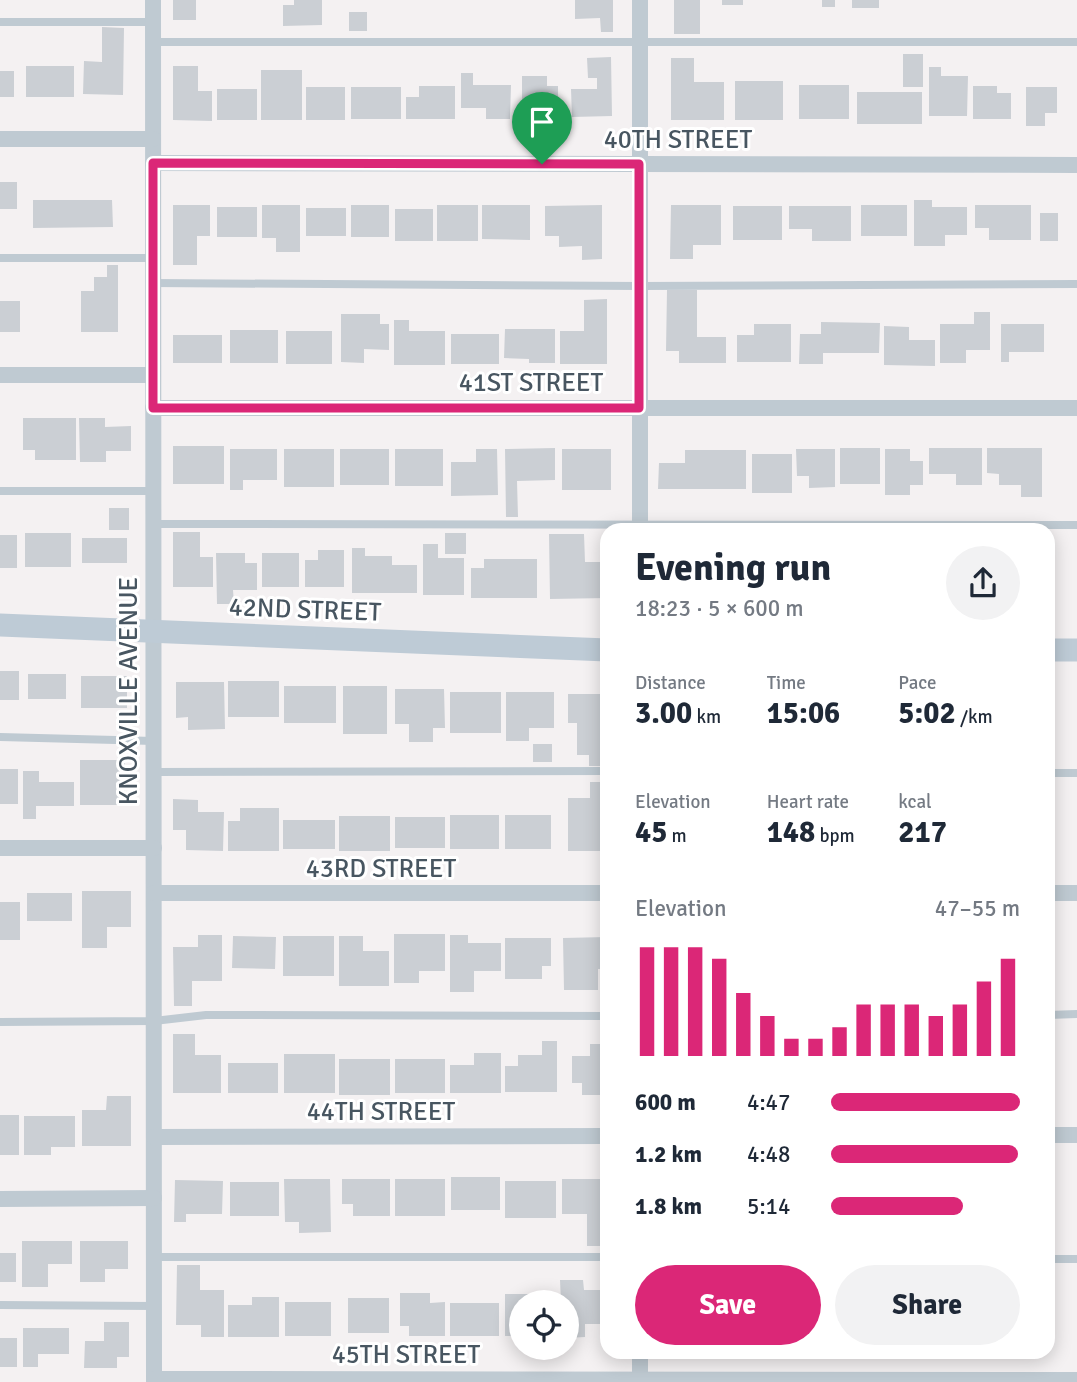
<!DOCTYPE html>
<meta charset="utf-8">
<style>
:root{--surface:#fff;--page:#f2f2f3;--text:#1f2937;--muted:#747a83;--accent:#db2777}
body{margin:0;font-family:Signika,sans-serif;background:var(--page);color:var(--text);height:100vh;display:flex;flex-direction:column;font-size:26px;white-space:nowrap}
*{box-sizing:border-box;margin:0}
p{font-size:23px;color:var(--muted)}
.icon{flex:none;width:38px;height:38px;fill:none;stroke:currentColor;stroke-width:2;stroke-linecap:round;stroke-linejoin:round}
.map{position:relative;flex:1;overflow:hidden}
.details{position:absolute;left:600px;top:523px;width:455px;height:836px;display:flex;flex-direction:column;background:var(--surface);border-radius:21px;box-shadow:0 4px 18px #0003}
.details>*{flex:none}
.controls{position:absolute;left:509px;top:1290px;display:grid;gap:14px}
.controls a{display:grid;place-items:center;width:70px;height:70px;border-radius:50%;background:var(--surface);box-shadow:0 4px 18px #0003;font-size:35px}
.pin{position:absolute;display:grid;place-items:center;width:60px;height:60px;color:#fff;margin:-72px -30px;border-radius:50% 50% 50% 0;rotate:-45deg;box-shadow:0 0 7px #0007}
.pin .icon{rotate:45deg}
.round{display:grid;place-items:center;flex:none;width:74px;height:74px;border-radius:37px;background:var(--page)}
.overview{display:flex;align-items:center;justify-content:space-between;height:119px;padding:0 35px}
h1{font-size:38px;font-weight:700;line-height:52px}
.figures{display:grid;grid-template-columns:repeat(3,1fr);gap:10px;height:119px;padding:7px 35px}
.figures div{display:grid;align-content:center}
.figures b{font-size:30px;font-weight:700}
.figures small{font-size:19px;font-weight:400}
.figures p{font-size:19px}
.chart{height:196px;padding:14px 35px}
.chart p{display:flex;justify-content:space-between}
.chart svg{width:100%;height:126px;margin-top:7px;stroke:var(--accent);stroke-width:6}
.action{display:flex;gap:14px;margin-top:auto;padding:14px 35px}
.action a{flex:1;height:80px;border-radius:42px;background:var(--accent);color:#fff;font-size:28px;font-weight:700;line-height:80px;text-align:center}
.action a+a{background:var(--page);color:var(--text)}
ul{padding:0 35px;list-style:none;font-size:23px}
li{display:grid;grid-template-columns:112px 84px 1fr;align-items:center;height:52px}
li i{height:18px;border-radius:9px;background:var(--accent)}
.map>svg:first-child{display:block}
</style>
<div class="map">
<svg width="1077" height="1382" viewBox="0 0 1077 1382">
<rect width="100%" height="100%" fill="#f4f1f2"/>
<g fill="#cbcfd4">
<rect x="173" y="0" width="23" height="20"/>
<polygon points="294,0 322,0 322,25 283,26 283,5 294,5"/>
<polygon points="575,0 613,0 613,32 601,32 600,18 575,19"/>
<rect x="674" y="0" width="26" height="34"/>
<rect x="722" y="0" width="21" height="5"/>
<rect x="822" y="0" width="13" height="7"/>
<rect x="852" y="0" width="27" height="8"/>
<rect x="349" y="12" width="18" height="19"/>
<polygon points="102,27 124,28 123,95 83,94 84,61 102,62"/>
<rect x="903" y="54" width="20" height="33"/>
<polygon points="611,57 612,116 572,117 571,89 597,89 597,78 588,78 587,58"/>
<polygon points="671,58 694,58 694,82 724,82 724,120 671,120"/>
<rect x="26" y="66" width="48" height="31"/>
<polygon points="173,66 198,66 198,91 212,91 212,121 173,120"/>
<polygon points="929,67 941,67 941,76 968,76 967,116 929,116"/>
<rect x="261" y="70" width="41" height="50"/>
<rect x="0" y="71" width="14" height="26"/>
<polygon points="461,73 473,73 473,85 511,85 510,119 486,119 486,108 461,108"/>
<polygon points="522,76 547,76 547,86 558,86 558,106 546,106 546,121 522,121"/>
<rect x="735" y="81" width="48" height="39"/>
<rect x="799" y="85" width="50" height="34"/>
<polygon points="419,86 455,86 455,119 406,119 406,97 419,97"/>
<polygon points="973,86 997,86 997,93 1011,93 1011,119 973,119"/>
<rect x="306" y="87" width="39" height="33"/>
<rect x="351" y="87" width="50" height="32"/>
<polygon points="1026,87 1057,87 1057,113 1045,113 1045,126 1026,126"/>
<rect x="217" y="89" width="40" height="31"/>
<rect x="857" y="92" width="65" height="32"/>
<rect x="0" y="182" width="17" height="27"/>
<polygon points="33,200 112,200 113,227 33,228"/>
<polygon points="914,200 932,200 932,207 967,207 967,235 945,235 945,246 914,246"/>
<polygon points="173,205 210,205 210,236 197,236 197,265 173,265"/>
<polygon points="262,205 300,205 300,252 276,252 276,238 262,238"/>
<rect x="351" y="205" width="38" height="32"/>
<rect x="437" y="205" width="41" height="36"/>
<polygon points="482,205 530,205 530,240 482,239"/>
<polygon points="602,205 602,259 582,260 582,246 559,247 559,236 545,236 545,206"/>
<polygon points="671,205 721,205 721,245 693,245 693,259 670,259"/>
<rect x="861" y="205" width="46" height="31"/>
<polygon points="975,205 1031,205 1031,240 989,240 989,228 975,228"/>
<rect x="733" y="206" width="49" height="34"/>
<polygon points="789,206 851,206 851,241 812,241 812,229 789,229"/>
<rect x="217" y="207" width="40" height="30"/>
<rect x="306" y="208" width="40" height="28"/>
<rect x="395" y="209" width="38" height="32"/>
<rect x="1040" y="213" width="18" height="28"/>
<polygon points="107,265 118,265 118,332 81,332 81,291 94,291 94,277 107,277"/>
<polygon points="667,290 697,290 697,337 726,337 726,363 679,363 679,351 666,351"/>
<polygon points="607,299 607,364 560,364 560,331 584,331 584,300"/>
<rect x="0" y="301" width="20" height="31"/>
<polygon points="974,312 990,312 990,350 966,350 966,363 940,363 940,324 974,324"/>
<polygon points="341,314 380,314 380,324 389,324 389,350 364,349 364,363 341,362"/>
<polygon points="394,320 409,320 409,331 445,331 445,365 394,365"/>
<polygon points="821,322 880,323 879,353 823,353 823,364 799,364 800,334 821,334"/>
<polygon points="754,324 791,324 791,362 737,362 737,335 754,335"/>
<polygon points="1001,324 1044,324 1044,352 1009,352 1009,362 1001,362"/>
<polygon points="884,326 909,327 909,340 935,340 935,366 884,365"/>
<polygon points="505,329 555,329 555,363 529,363 529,359 504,358"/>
<rect x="230" y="330" width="48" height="33"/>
<rect x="286" y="331" width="46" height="33"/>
<rect x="451" y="334" width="48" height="30"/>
<rect x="173" y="335" width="49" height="28"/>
<polygon points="23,418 76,418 76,460 35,460 35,450 23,450"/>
<polygon points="79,418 105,418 105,427 131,426 131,451 106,451 106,462 80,462"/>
<rect x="173" y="446" width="51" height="38"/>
<polygon points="555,448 555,480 517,481 518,517 506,517 505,449"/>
<rect x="840" y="448" width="40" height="36"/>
<polygon points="929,448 982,448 982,485 956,485 956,474 929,474"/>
<polygon points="987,448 1042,448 1042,497 1021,497 1021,485 999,485 999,474 987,473"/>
<polygon points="230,449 277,449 277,480 243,480 243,490 230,490"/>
<rect x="284" y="449" width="50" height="38"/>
<rect x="340" y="449" width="49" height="36"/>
<rect x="395" y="449" width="48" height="37"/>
<polygon points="476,449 497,449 498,495 451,496 451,462 476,462"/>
<rect x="562" y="449" width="49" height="41"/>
<polygon points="796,449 835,449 835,487 809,488 809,476 797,476"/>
<polygon points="885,449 910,449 910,461 923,461 923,485 910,485 910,495 885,495"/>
<polygon points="685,450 746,450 746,489 658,489 659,463 685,463"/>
<rect x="752" y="454" width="40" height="39"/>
<rect x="109" y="508" width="20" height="22"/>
<polygon points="173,532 200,532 200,557 213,557 213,587 173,587"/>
<rect x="25" y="533" width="46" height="34"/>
<rect x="445" y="533" width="21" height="21"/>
<polygon points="549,534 584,534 585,562 607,562 607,598 550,599"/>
<rect x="0" y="535" width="17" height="33"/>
<rect x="82" y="538" width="45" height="25"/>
<polygon points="423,544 438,544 438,558 464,558 464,595 423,595"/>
<polygon points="352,548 365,548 365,556 392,556 392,565 417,565 417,593 352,593"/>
<polygon points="318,550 344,550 344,587 305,587 305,560 318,560"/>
<polygon points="216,553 245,553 245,563 257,563 257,590 233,590 234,604 217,604"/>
<rect x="262" y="553" width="37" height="34"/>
<polygon points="484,559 537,559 537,598 471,598 471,568 484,568"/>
<rect x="0" y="671" width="19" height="29"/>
<rect x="28" y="674" width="38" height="25"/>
<rect x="81" y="676" width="46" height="32"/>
<rect x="228" y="681" width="51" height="36"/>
<polygon points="176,682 224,682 225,729 188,730 188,717 176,718"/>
<rect x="284" y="686" width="52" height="37"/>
<rect x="343" y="686" width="44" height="48"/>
<polygon points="395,689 444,689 445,728 433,728 433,742 409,742 409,724 395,724"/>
<rect x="450" y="692" width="51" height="41"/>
<polygon points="506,692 554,692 554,728 529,728 529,741 506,741"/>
<polygon points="568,694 606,694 607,766 589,766 589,755 577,755 577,723 568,723"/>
<rect x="533" y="744" width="19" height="18"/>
<rect x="80" y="760" width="45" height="45"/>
<rect x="0" y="769" width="18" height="35"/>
<polygon points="23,771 39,771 39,782 74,782 74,806 36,806 36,819 23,819"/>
<polygon points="590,782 607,782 607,851 568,851 568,798 590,798"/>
<polygon points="173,799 198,800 198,812 224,812 223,851 186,850 186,830 173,830"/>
<polygon points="240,808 279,808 279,851 228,851 228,821 240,821"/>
<rect x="450" y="815" width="49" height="34"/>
<rect x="505" y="815" width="46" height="34"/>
<rect x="339" y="816" width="51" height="35"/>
<rect x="395" y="817" width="50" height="31"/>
<rect x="283" y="820" width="52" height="29"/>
<polygon points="82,891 131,891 131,927 107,927 107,948 82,948"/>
<rect x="27" y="893" width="45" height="28"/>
<rect x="0" y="902" width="20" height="38"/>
<polygon points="394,934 445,934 445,971 419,971 419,983 394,983"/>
<polygon points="198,935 222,935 222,981 192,981 192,1006 174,1006 173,947 198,947"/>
<polygon points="450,935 468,935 468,943 501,943 501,971 474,971 474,992 450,992"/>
<polygon points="233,936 276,937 275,969 232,968"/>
<rect x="283" y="936" width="51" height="40"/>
<polygon points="339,936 363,936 363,951 389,951 389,986 339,986"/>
<polygon points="607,937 607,969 598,969 598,990 564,990 563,938"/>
<polygon points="505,938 551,938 551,966 542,966 542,979 505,979"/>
<polygon points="173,1034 195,1034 195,1055 221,1055 221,1093 173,1093"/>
<polygon points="542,1041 557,1041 557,1092 505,1092 505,1066 518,1066 518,1055 542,1055"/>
<polygon points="590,1044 607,1044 607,1084 604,1084 604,1095 582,1095 582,1083 572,1083 572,1056 590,1056"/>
<polygon points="474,1053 501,1053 501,1093 450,1093 450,1065 474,1065"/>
<rect x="284" y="1054" width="51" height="39"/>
<rect x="339" y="1059" width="51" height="36"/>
<rect x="395" y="1059" width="50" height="34"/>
<rect x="228" y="1063" width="50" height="30"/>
<polygon points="107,1096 131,1096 131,1146 82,1146 82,1110 106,1110"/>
<rect x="0" y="1115" width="19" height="40"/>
<polygon points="24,1116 75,1116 75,1147 51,1147 51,1155 24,1155"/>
<rect x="451" y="1177" width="49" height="33"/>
<polygon points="284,1179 330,1179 331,1232 299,1233 299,1222 285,1222"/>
<polygon points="342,1179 390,1179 390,1216 353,1216 353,1204 342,1204"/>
<rect x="395" y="1179" width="50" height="37"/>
<polygon points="562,1179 607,1179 607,1246 587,1246 587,1214 562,1214"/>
<polygon points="175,1180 223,1181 222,1214 186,1214 186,1222 174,1222"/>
<rect x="505" y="1181" width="51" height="37"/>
<rect x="230" y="1182" width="49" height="34"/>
<polygon points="22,1241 72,1241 72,1264 48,1264 48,1287 22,1287"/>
<polygon points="80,1241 128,1241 128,1269 105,1269 105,1282 80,1282"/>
<rect x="0" y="1253" width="16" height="29"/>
<polygon points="177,1265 200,1265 200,1290 224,1290 224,1337 201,1337 201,1325 176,1325"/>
<polygon points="560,1280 583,1280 584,1290 607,1290 607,1324 585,1324 585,1337 567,1338 567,1302 561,1302"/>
<polygon points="400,1293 430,1293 430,1303 445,1302 445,1336 409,1336 409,1326 400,1326"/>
<polygon points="505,1294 554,1294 554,1302 522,1302 522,1336 505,1336"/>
<polygon points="252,1297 279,1297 279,1337 228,1337 228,1305 252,1305"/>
<rect x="348" y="1298" width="41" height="35"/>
<rect x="285" y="1302" width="46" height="34"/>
<rect x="450" y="1303" width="49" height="33"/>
<polygon points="104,1322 129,1322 129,1357 117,1357 117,1368 84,1368 85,1341 104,1341"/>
<polygon points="23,1328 69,1328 69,1354 38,1354 38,1367 23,1367"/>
<rect x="0" y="1338" width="17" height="29"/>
</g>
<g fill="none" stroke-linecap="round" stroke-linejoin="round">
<g stroke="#bfcad2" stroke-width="8">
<polyline points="0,22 153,22"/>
<polyline points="153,42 1077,42"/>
<polyline points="0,258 153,258"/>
<polyline points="153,283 640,286 1077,284"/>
<polyline points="0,491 153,491"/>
<polyline points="153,524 1077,525"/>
<polyline points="0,737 154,741"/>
<polyline points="154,772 607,771"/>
<polyline points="1048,773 1077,773"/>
<polyline points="1048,1015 1077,1014"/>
<polyline points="0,1022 154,1021 206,1015 607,1016"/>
<polyline points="154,1257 607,1257"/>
<polyline points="1048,1259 1077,1259"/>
<polyline points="0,1305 154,1306"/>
</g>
<g stroke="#bfcad2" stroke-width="16">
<polyline points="153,0 154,1382"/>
<polyline points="640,0 640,530"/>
<polyline points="0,139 153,139"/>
<polyline points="153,163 1077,165"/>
<polyline points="0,375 153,375"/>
<polyline points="153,408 1077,408"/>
<polyline points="0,848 154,848"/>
<polyline points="154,893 607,893"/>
<polyline points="1048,893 1077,893"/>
<polyline points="1048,1135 1077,1135"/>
<polyline points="154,1137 607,1136"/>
<polyline points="0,1199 154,1198"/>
<polyline points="640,1353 640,1382"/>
<polyline points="154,1379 1077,1380"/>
</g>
<g stroke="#becbd6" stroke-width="23">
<polyline points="0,625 607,650"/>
<polyline points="1048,650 1077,650"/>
</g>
</g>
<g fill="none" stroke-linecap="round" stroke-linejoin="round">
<defs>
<polygon id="route" points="153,163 639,164 639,408 153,408"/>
</defs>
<use href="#route" stroke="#fff" stroke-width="14"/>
<use href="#route" stroke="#db2777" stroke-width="9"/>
</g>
<g text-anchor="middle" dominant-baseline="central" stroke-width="6" stroke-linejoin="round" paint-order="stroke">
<g font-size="26" fill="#485661" stroke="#fff">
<text x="678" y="140">40TH STREET</text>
<text x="531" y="383">41ST STREET</text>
<text transform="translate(305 610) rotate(2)">42ND STREET</text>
<text transform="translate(129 691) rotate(-90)">KNOXVILLE AVENUE</text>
<text x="381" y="869">43RD STREET</text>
<text x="381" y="1112">44TH STREET</text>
<text x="406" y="1355">45TH STREET</text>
</g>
</g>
</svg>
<div class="controls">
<a><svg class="icon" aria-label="locate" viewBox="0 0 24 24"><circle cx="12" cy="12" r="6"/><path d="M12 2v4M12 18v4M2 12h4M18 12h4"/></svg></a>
</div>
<div class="pin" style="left:542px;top:164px;background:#1e9e55"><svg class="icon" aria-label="arrive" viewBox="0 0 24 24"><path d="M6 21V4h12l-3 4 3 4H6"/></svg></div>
<section class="details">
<div class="overview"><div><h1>Evening run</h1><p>18:23 · 5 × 600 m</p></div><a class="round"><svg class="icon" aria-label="share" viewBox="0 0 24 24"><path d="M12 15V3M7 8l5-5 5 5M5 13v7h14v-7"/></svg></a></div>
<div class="figures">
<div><p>Distance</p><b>3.00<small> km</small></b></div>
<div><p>Time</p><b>15:06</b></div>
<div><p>Pace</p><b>5:02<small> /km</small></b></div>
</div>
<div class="figures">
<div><p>Elevation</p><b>45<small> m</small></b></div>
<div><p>Heart rate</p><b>148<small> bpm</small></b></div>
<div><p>kcal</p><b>217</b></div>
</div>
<div class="chart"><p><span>Elevation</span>47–55 m</p>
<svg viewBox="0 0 160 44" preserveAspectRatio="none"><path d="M5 44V6M15 44V6M25 44V6M35 44V10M45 44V22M55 44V30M65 44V38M75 44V38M85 44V34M95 44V26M105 44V26M115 44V26M125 44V30M135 44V26M145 44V18M155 44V10"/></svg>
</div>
<ul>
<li><b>600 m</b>4:47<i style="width:100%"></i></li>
<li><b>1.2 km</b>4:48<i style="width:99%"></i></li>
<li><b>1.8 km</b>5:14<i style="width:70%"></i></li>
</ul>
<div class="action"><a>Save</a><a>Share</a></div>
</section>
</div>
